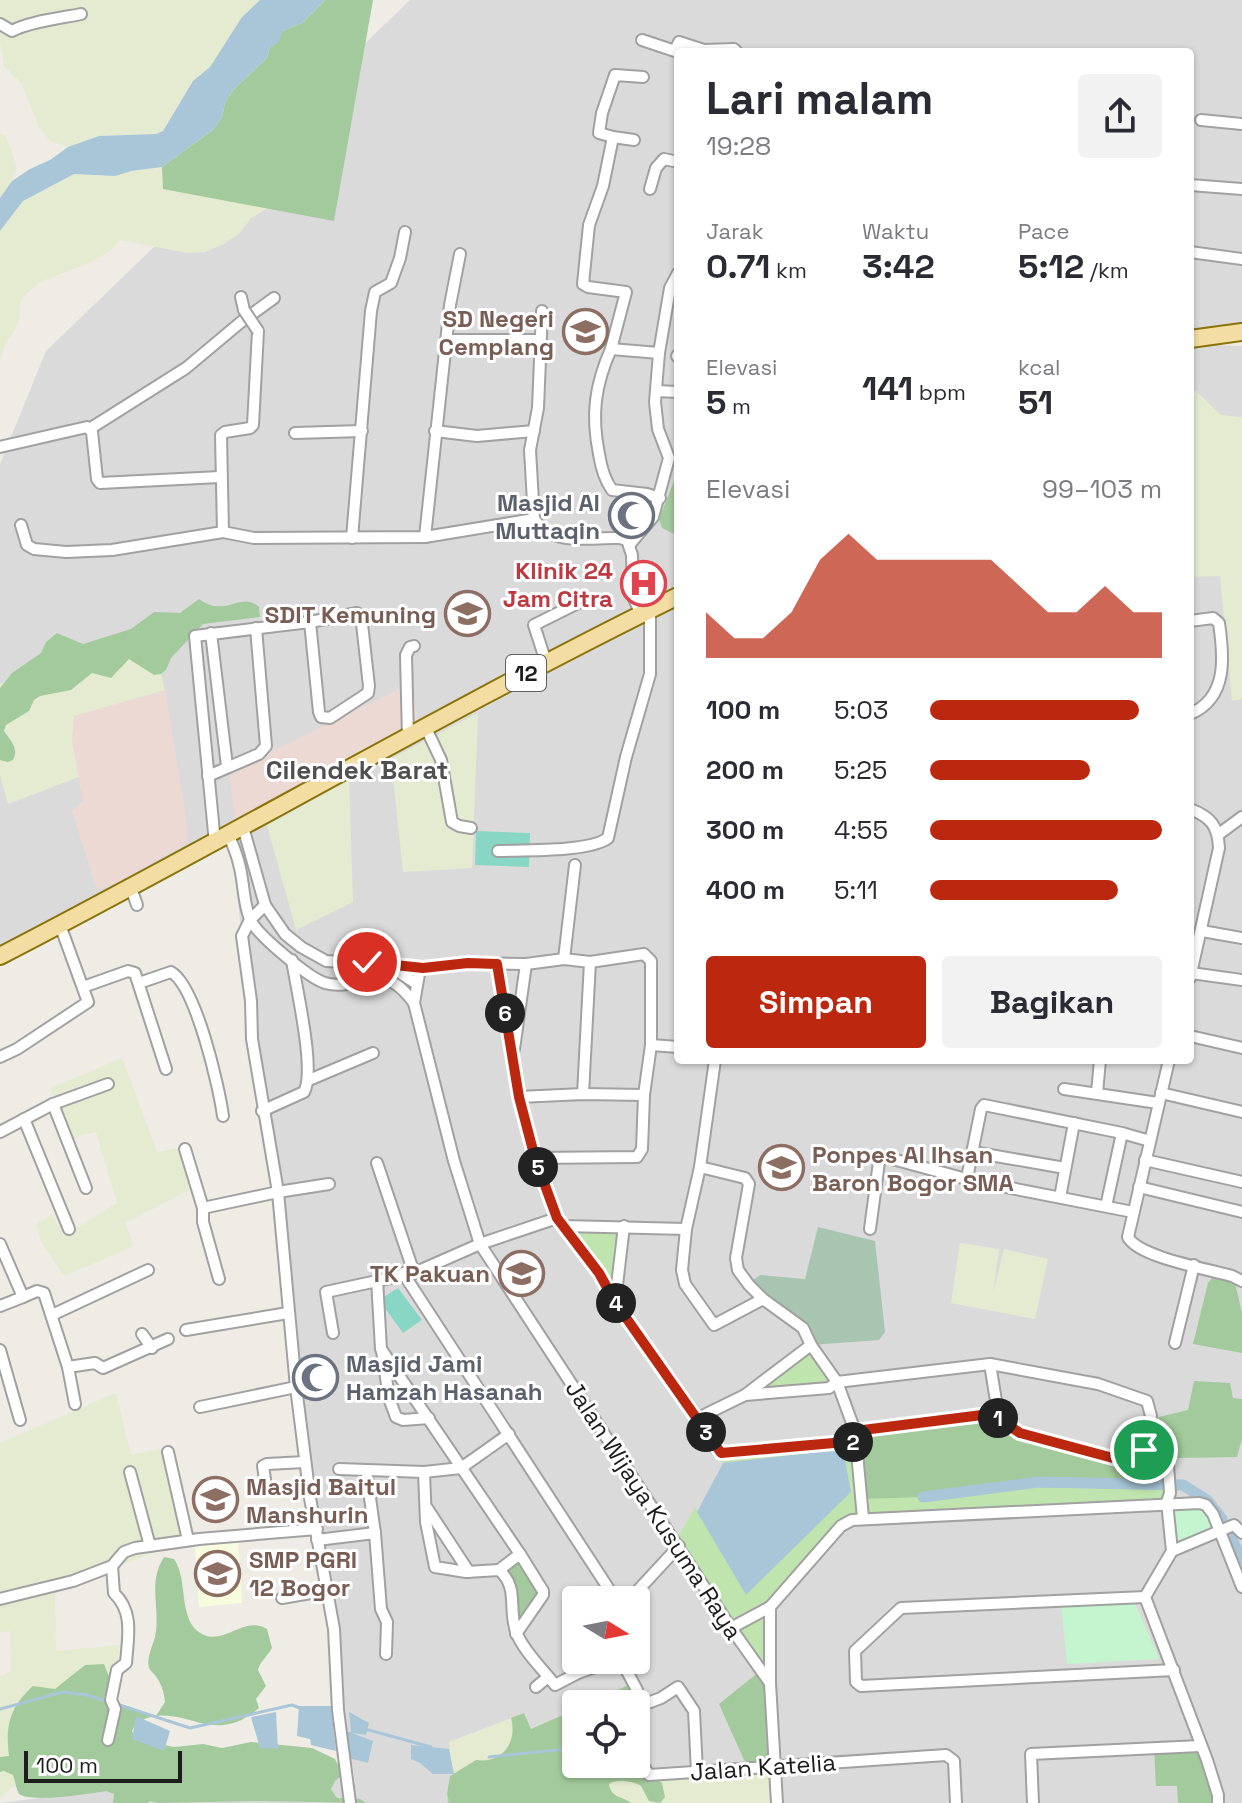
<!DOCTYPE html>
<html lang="id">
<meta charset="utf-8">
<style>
:root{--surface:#fff;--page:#f2f2f3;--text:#2b2b33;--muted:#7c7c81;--accent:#bb280f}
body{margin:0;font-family:"Space Grotesk",sans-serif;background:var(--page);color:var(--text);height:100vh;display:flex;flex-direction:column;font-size:30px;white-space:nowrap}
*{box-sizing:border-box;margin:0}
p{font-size:26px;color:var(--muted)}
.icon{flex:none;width:44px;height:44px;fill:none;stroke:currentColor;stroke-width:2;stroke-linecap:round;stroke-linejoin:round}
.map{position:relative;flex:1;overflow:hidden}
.sheet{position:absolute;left:674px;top:48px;width:520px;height:1016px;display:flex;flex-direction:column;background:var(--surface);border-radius:8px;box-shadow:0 2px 6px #0004}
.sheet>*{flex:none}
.needle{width:52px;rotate:100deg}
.tools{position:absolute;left:562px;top:1586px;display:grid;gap:16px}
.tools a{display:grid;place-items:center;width:88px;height:88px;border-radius:8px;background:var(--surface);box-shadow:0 2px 6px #0004;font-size:40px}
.scale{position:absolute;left:24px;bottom:20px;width:158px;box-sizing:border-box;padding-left:8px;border:4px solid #1d1d1d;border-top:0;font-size:22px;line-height:28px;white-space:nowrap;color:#1d1d1d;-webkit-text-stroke:6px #fff;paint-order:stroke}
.pin{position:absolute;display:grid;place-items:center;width:68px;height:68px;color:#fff;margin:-34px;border:4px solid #fff;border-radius:50%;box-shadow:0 2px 8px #0007}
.km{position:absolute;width:40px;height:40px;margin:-20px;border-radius:50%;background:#222;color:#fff;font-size:22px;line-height:40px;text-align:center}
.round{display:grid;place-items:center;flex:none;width:84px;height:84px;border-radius:8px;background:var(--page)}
.overview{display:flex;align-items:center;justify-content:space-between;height:136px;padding:0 32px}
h1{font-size:44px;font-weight:800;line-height:60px}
.figures{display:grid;grid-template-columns:repeat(3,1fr);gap:12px;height:136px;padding:8px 32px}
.figures div{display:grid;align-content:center}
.figures b{font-size:34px;font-weight:800}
.figures small{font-size:22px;font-weight:400}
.figures p{font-size:22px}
.chart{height:224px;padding:16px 32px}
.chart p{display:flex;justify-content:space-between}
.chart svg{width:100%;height:144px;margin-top:8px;fill:var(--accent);opacity:.7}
.button{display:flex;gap:16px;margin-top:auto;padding:16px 32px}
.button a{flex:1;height:92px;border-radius:8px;background:var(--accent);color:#fff;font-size:32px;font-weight:800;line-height:92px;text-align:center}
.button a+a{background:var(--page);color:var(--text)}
ul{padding:0 32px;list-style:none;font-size:26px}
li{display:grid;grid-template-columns:128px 96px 1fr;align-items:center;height:60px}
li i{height:20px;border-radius:10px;background:var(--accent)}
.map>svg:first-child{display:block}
</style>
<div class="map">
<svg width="1242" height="1803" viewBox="0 0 1242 1803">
<rect width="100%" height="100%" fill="#eeece4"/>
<g fill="#dbdada" fill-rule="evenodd">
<polygon points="410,0 1242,0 1242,331 1190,332 1190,52 678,52 678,594 0,953 0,464 46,351"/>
<path d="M1190,344l52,2v1457h-1242l287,-36 68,16 -71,-473 -53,-469 447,-236v455h512zM576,1600h60v60h-60zM576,1704h60v60h-60z"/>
</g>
<g fill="#edd9d4">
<polygon points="412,683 418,725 235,819 229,772"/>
<polygon points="165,690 186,818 187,843 117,883 97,889 72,811 83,801 72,741 74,716"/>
</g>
<polygon fill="#f8fcde" points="238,1542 242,1603 199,1607 195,1544"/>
<g fill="#e5ebd0">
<polygon points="0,0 260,0 242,17 210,67 193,81 163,131 156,134 99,136 68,147 50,141 39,127 22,84 4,66 0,42"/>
<polygon points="0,133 5,136 12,151 16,169 12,181 0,198"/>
<polygon points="162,167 163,187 268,208 251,218 240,233 224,244 205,252 187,253 120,240 109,252 91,262 40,282 24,296 20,304 19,322 4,347 0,361 0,231 23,201 74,174 115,176 131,171"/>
<polygon points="1196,391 1221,415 1242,417 1242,699 1232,701 1220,576 1190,577 1190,392"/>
<polygon points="129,639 161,674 165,690 74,716 72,741 79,777 8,804 0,775 0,684"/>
<polygon points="478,713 472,868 403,872 391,759"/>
<polygon points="349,780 353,902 296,930 267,825"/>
<polygon points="122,1058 157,1152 179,1148 190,1190 125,1223 134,1246 64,1276 41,1241 37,1224 52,1215 64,1236 117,1203 96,1132 82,1135 62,1147 66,1142 51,1088"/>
<polygon points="960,1243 999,1249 993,1293 1004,1249 1048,1259 1035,1319 951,1303"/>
<polygon points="116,1393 131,1455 160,1449 179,1515 181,1541 55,1593 56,1651 120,1645 111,1700 0,1798 0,1677 11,1671 10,1631 0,1632 0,1443"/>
<polygon points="576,1709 576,1764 636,1764 649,1775 775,1767 777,1803 453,1803 449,1742 524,1713 531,1729"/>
</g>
<g fill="#c0e4ad">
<polygon points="564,1226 624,1226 615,1302"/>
<polygon points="811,1345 837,1382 745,1395"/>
<polygon points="856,1441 1039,1482 1170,1485 1167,1502 852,1521 770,1607 770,1683 676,1541 695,1507 746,1594 842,1449 723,1463 721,1453"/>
</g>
<g fill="#a3ca9c">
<polygon points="325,0 373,0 334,221 163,189 162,167 214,129 222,117 225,103 233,90 267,58 270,47 283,31 302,23"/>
<polygon points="678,471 678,536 662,528 659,519"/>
<path d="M199,599c27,20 41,-9 60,8l1,10 -57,7 -32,34 -5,12 -5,4 -7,1 -25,-16 -18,19 -19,-5 -21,17 -31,6 -6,4 -5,11 -23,14 -2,6c7,10 15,17 9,29l-5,2 -8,-2v-72l12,-15 29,-20 5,-11 11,-9 26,11 48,-15 23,-17 26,1z"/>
<polygon points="1213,1277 1235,1283 1242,1313 1242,1353 1193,1344 1208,1283"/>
<polygon points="1194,1381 1230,1383 1233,1398 1242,1399 1242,1439 1237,1457 1178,1458 1148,1449 1159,1417 1188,1410"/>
<polygon points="982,1415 1021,1433 1124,1461 1144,1450 1164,1461 1170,1485 1039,1482 923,1497 861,1499 855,1431"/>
<path d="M164,1557l10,2c15,21 3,62 28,75 22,12 42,-19 65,-5l5,19c-5,9 -11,12 -14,22l8,16 -10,13 3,9c-50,43 -77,-11 -123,15l-4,8 4,8 38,8 29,-3 19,4 29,-6 61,6 23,11 8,16 -8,6 -4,8 6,9 23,1 6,4 -105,-2 -102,2 -9,-2 -2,2h-35l1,-9 -8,-3c-19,3 -74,12 -87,3 -3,-5 -4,-14 -6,-19l-9,-4 -4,1v-15l9,-1c-4,-31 1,-49 24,-70l22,3 30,-24 19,-1 7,18 -7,16 52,18 9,-14c-1,-9 -3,-17 -8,-24 -2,-4 -6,-6 -8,-10 -3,-9 4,-23 6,-31 6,-29 -8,-53 9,-80z"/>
<polygon points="519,1560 542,1595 517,1627 505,1569"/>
<polygon points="760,1671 765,1677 775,1767 748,1769 719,1704"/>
<path d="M631,1684l7,27 4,56 2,7 18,9 3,14 -5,6 -11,-2 -8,-15c-8,-5 -24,-8 -32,-2 2,14 13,12 22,19h-185l3,-1 -2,-8 3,-18 26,-16c25,4 42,-17 35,-42l13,-5 7,16 45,-20v55h60v-60h-49z"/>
<polygon points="1200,1746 1218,1803 1178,1803 1177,1786 1156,1786 1154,1748"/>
</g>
<polygon fill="#a7c5b0" points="818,1227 875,1241 885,1332 879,1340 811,1345 803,1327 748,1284 760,1275 805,1279"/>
<g fill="#c4f5cf">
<polygon points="1167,1503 1199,1503 1222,1532 1172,1551"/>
<polygon points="1135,1603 1159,1659 1067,1664 1061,1605"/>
</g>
<g fill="#88d7c4">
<polygon points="476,831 530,833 529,867 475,865"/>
<polygon points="398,1288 422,1320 403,1333 379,1300"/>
</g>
<g fill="#a8c6d8">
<polygon points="260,0 325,0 302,23 283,31 278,43 270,47 267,58 233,90 225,103 222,117 214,129 162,167 131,171 115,176 74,174 23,201 0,231 0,198 12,181 30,169 50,160 68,147 99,136 156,134 163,131 193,81 210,67 242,17"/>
<polygon points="843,1449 851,1492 746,1595 697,1512 723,1463"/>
<polygon points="299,1706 331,1706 336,1751 311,1745 310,1739 297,1736"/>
<polygon points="276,1712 278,1749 260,1748 251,1717"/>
<polygon points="349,1712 369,1723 366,1735 352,1733 373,1741 368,1763 349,1758 347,1732 351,1732"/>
<polygon points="136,1716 170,1731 164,1751 132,1739"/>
<polygon points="411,1745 449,1749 454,1774 433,1774 420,1763 411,1759"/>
</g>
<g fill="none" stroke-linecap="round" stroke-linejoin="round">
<g stroke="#a8c6d8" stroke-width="3">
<polyline points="116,1704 190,1728 292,1705 300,1708"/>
<polyline points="0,1709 63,1692 87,1695 108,1702"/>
<polyline points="365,1729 431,1747"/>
<polyline points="489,1757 576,1748"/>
</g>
<g stroke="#a8c6d8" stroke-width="11">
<polyline points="923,1497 1039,1482 1183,1485 1207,1500 1222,1519"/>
<polyline points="1226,1527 1242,1560"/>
</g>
<defs>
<g id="street">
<path d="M0,24l12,7c15,-9 49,-13 69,-17"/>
<polyline points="642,40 675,51 679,42 704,50 734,49 737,52"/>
<polyline points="1201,120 1242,124"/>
<polyline points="613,137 599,133 602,113 615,75 643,77"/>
<polyline points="634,140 613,137 603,186 589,225 583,284 588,287 626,292 611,349 659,353"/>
<polyline points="1190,185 1242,189"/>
<polyline points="650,189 656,168 664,159 678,162"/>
<polyline points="1190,252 1242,259"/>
<polyline points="241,297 244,310"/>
<path d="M542,311l-4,97 -8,42 4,69c18,28 57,18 85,19l8,2 5,15 1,41 8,19"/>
<polyline points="446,340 539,340"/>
<path d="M611,349c-16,36 -20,66 -12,105 2,13 5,25 13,36l35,4 13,4"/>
<polyline points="677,356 678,356"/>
<polyline points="656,391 678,392"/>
<polyline points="91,428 186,368 241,322 274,298"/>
<polyline points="435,431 477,436 534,431"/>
<polyline points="295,433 362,431"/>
<polyline points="0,447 87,427 92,432 97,479 100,483 220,477"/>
<polyline points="21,525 27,545 34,549 66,552 112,550 223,532 254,538 425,537 534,519"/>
<polyline points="223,532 221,435 225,432 250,428 253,425 258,331"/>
<polyline points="425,537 450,305 460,254"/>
<polyline points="352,538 371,311 375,292 391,283 400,258 405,232"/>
<polyline points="630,544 653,517 669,458 658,429 655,402 659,353 670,288 678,273"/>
<path d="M1190,621l23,-3 6,5c5,34 9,75 -29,91"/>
<polyline points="211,633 227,766"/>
<polyline points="546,662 534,625 580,602"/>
<polyline points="426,728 441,760 452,822 459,826 471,828"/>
<polyline points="408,738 406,655 410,647 414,646"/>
<polyline points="208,776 259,754 266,746 256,628"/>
<path d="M1190,809c21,8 28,17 29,39l-29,130"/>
<polyline points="243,827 265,905 285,934 301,947 326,961 381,964 392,968 417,984"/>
<polyline points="1219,834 1242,817"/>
<path d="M229,835c3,9 8,19 10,29 5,17 4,39 11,55 6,15 59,59 75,64 36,10 54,-28 89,20"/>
<polyline points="215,843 195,636 310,622 357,613 361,615 369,686 368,693 330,718 321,717 319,712 310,622"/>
<path d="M498,851c25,-1 92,1 110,-13l18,-81 24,-83v-64"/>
<polyline points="131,888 137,905"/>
<polyline points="265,905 250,920 242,936 251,1001 252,1039 278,1192 296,1387 310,1498 334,1629 338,1710 350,1803"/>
<polyline points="1202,931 1242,938"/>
<polyline points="564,959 575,865"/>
<polyline points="497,964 519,1097 535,1158 557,1218 564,1226 686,1229"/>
<polyline points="423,968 419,974 414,1003 454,1161 480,1244 731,1628 770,1683 777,1803"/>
<polyline points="1191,973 1242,980"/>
<polyline points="375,977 376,963 423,968 468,963 526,964 564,959 590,962 644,954 651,961 651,1045 644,1095 642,1149 637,1157 535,1158"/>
<path d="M139,983l32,-11c25,14 48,115 52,144"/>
<polyline points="83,987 128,971 135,973 166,1069"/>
<polyline points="1190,1036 1242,1048"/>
<polyline points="651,1045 678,1047"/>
<polyline points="514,1049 526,964"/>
<polyline points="0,1057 17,1049 88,1002 60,925"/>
<polyline points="715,1060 700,1167 686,1229 682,1270 685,1284 714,1325 763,1299"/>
<path d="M1169,1060l-41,177c10,20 80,32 104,39l10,5"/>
<polyline points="309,1080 373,1053"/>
<polyline points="1064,1089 1158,1103"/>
<polyline points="1097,1093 1100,1060"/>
<polyline points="1161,1093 1242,1112"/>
<polyline points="583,1094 590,962"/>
<polyline points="519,1097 583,1094 644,1095"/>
<polyline points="53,1104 86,1188"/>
<path d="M262,1111l42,-19c12,-21 -8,-105 -12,-132"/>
<polyline points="24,1119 69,1229"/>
<polyline points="0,1132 53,1104 108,1084"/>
<polyline points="185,1149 203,1208 278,1192 329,1184"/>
<polyline points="973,1152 1065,1168"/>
<polyline points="1145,1160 1242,1182"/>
<polyline points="377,1163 414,1273"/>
<polyline points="700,1167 745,1178 749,1184 736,1258 738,1270 749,1285 763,1299 803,1328 811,1345 837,1382 855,1431 863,1518"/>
<polyline points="968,1173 981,1109 984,1105 1122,1133 1150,1141"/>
<polyline points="1139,1187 1242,1212"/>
<polyline points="1061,1192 1074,1123"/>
<polyline points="1107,1202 1122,1133"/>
<polyline points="203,1208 203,1222 219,1279"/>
<polyline points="564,1226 599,1273 615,1302 698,1418 717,1450 721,1453 856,1441"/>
<polyline points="870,1229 879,1162 885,1157 970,1180 1133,1212"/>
<polyline points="0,1244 23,1297 37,1291 44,1293 68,1367 75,1404"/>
<polyline points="403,1273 616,1600"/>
<polyline points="377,1279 381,1349 520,1554"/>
<polyline points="615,1302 624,1226"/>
<polyline points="0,1306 23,1297"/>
<polyline points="52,1315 148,1270"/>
<polyline points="186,1330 288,1313"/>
<polyline points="333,1333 326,1292 414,1273 480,1244 557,1218"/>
<polyline points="142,1334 152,1348"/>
<polyline points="1175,1343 1194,1265"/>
<polyline points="0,1350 20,1420"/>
<polyline points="382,1351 389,1398 396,1417 403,1420 429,1418"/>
<polyline points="990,1364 999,1419"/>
<polyline points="68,1367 95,1363 103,1368 168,1339"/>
<polyline points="745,1395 829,1388 837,1382 990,1364 1098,1384 1147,1401 1151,1416 1144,1450"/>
<polyline points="210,1405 200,1407 296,1387"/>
<polyline points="698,1418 745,1395 811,1345"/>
<polyline points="855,1431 982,1415 999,1419 1020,1433 1124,1461 1133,1459 1144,1450"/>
<path d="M509,1434l-48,34 -37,4 2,50 9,45 31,5 33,-2c21,18 8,41 18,64 8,19 26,35 38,51l23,-12 7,-13"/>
<polyline points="1144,1450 1168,1465 1170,1493 1167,1502 1172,1551 1145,1597 901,1608 855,1651 856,1682 861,1686 1174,1670"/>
<polyline points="168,1452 188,1540"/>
<polyline points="339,1469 424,1472"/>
<polyline points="130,1472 150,1546"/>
<polyline points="367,1477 375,1533 381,1609 387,1622 386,1654"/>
<polyline points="266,1486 263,1466 267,1464 305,1462"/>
<polyline points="427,1508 469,1572"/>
<polyline points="317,1540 375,1533"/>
<polyline points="1172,1551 1234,1525 1242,1533"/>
<polyline points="499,1570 520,1554 543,1591 543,1595 516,1634"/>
<polyline points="1145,1597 1207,1760 1218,1795 1218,1803"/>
<polyline points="282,1598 328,1590"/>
<polyline points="0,1599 73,1581 112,1566 124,1552 135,1548 199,1539 317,1529"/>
<polyline points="629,1600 679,1546"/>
<polyline points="731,1628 770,1607"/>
<polyline points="621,1660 637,1690 643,1765 649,1775 946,1755 954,1761 956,1803"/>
<polyline points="578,1673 615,1660"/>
<polyline points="770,1683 770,1607 841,1526 852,1520 1199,1503 1206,1505 1213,1514 1242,1587"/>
<polyline points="536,1687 548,1677"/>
<polyline points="637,1707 661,1698 678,1687 694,1711 697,1772"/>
<path d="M108,1740l7,-31 -4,-9 6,-30 9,-7c2,-26 8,-51 -12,-70l-2,-27"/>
<polyline points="1033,1803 1031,1754 1200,1746"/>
</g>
<g id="primary">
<polyline points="1190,339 1242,332"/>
<path d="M0,956c227,-117 448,-247 678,-360"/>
</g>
</defs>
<use href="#street" stroke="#a1a1a1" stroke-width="14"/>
<use href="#primary" stroke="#8b730b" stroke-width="20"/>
<use href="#street" stroke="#fff" stroke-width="10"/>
<use href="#primary" stroke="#f4dda2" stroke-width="16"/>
<defs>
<polyline id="street-bridge" points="244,310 258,331"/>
</defs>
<use href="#street-bridge" stroke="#a1a1a1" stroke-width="14" stroke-linecap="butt"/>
<use href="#street-bridge" stroke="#fff" stroke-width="10"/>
</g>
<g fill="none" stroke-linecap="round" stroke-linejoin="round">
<defs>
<polyline id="route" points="367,962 423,968 468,963 497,964 519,1097 535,1158 557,1218 599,1273 615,1302 721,1453 856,1441 855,1431 982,1415 999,1419 1020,1433 1124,1461 1133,1459 1144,1450"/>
</defs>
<use href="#route" stroke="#fff" stroke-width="16"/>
<use href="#route" stroke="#bb280f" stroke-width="10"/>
</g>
<defs>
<symbol id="school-ring" viewBox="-11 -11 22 22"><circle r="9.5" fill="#fff" stroke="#8d6e63" stroke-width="1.5"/><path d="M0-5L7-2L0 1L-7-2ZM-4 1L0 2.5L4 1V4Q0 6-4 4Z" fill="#8d6e63"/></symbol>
<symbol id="mosque-ring" viewBox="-11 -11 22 22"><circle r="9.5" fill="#fff" stroke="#6b7280" stroke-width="1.5"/><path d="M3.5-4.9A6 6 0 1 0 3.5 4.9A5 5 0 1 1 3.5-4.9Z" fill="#6b7280"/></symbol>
<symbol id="hospital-ring" viewBox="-11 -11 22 22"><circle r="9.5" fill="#fff" stroke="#e0444e" stroke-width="1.5"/><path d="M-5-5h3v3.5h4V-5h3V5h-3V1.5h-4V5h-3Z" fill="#e0444e"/></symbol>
</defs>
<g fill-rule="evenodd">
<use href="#school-ring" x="560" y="306" width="51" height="51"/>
<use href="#mosque-ring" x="606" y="490" width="51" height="51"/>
<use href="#hospital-ring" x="618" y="558" width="51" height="51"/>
<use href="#school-ring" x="442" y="588" width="51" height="51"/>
<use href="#school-ring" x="756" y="1142" width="51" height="51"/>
<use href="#school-ring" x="496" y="1248" width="51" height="51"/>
<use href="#mosque-ring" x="290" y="1352" width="51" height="51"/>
<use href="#school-ring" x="190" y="1474" width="51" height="51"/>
<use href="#school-ring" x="192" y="1548" width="51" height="51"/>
</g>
<g text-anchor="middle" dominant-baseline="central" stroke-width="6" stroke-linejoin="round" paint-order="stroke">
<rect fill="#fff" stroke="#616161" stroke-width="2" x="506" y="655" width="40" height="36" rx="6"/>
<g font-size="22" font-weight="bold" fill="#1d1d1d">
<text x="526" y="673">12</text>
</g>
<g font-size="24" font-weight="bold" fill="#785e54" stroke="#fff" text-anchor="end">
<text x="554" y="318">SD Negeri<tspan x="554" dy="28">Cemplang</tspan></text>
<text x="436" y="614">SDIT Kemuning</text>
<text x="812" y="1154" text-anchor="start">Ponpes Al Ihsan<tspan x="812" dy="28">Baron Bogor SMA</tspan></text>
<text x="490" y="1273">TK Pakuan</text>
<text x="246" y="1486" text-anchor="start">Masjid Baitul<tspan x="246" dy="28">Manshurin</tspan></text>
<text x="249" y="1559" text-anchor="start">SMP PGRI<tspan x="249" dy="28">12 Bogor</tspan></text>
</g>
<g font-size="24" font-weight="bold" fill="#5b616d" stroke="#fff" text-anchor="end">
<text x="600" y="502">Masjid Al<tspan x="600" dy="28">Muttaqin</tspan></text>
<text x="346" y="1363" text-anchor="start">Masjid Jami<tspan x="346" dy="28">Hamzah Hasanah</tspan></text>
</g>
<g font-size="24" font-weight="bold" fill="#be3a42" stroke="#fff" text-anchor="end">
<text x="613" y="570">Klinik 24<tspan x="613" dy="28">Jam Citra</tspan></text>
</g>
<g font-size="24" fill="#1d1d1d" stroke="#fff">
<text transform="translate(654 1510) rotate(57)">Jalan Wijaya Kusuma Raya</text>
<text transform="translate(763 1767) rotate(-4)">Jalan Katelia</text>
</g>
<g font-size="26" font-weight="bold" fill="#505050" stroke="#fff">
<text x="357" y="770">Cilendek Barat</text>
</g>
</g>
</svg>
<div class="tools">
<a><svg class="needle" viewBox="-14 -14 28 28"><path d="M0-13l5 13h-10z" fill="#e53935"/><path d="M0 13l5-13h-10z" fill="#7c7c81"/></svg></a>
<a><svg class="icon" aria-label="locate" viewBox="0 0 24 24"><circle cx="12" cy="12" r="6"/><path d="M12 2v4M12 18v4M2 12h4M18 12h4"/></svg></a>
</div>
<div class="scale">100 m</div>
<div class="pin" style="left:1144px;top:1450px;background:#1e9e55"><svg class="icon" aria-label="arrive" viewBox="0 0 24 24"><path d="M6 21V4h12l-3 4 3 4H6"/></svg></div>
<div class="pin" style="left:367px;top:962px;background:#d93025"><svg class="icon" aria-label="check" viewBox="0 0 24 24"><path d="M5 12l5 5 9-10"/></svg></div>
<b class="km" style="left:998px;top:1418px">1</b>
<b class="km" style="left:853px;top:1442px">2</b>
<b class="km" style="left:706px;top:1432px">3</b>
<b class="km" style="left:616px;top:1303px">4</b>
<b class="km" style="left:538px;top:1167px">5</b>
<b class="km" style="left:505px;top:1013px">6</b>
<section class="sheet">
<div class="overview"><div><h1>Lari malam</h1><p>19:28</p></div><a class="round"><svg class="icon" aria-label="share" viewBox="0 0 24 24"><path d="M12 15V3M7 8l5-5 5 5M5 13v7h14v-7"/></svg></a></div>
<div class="figures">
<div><p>Jarak</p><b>0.71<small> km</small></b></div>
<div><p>Waktu</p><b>3:42</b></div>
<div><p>Pace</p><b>5:12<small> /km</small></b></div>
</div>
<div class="figures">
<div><p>Elevasi</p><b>5<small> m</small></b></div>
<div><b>141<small> bpm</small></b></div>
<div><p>kcal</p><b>51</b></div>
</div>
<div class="chart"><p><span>Elevasi</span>99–103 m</p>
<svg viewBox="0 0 160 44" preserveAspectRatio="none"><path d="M0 44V30L10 38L20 38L30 30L40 14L50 6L60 14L70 14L80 14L90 14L100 14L110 22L120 30L130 30L140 22L150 30L160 30V44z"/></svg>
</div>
<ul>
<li><b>100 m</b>5:03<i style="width:90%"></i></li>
<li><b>200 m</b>5:25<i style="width:69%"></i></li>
<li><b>300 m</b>4:55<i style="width:100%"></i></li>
<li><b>400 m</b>5:11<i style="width:81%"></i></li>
</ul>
<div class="button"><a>Simpan</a><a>Bagikan</a></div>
</section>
</div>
